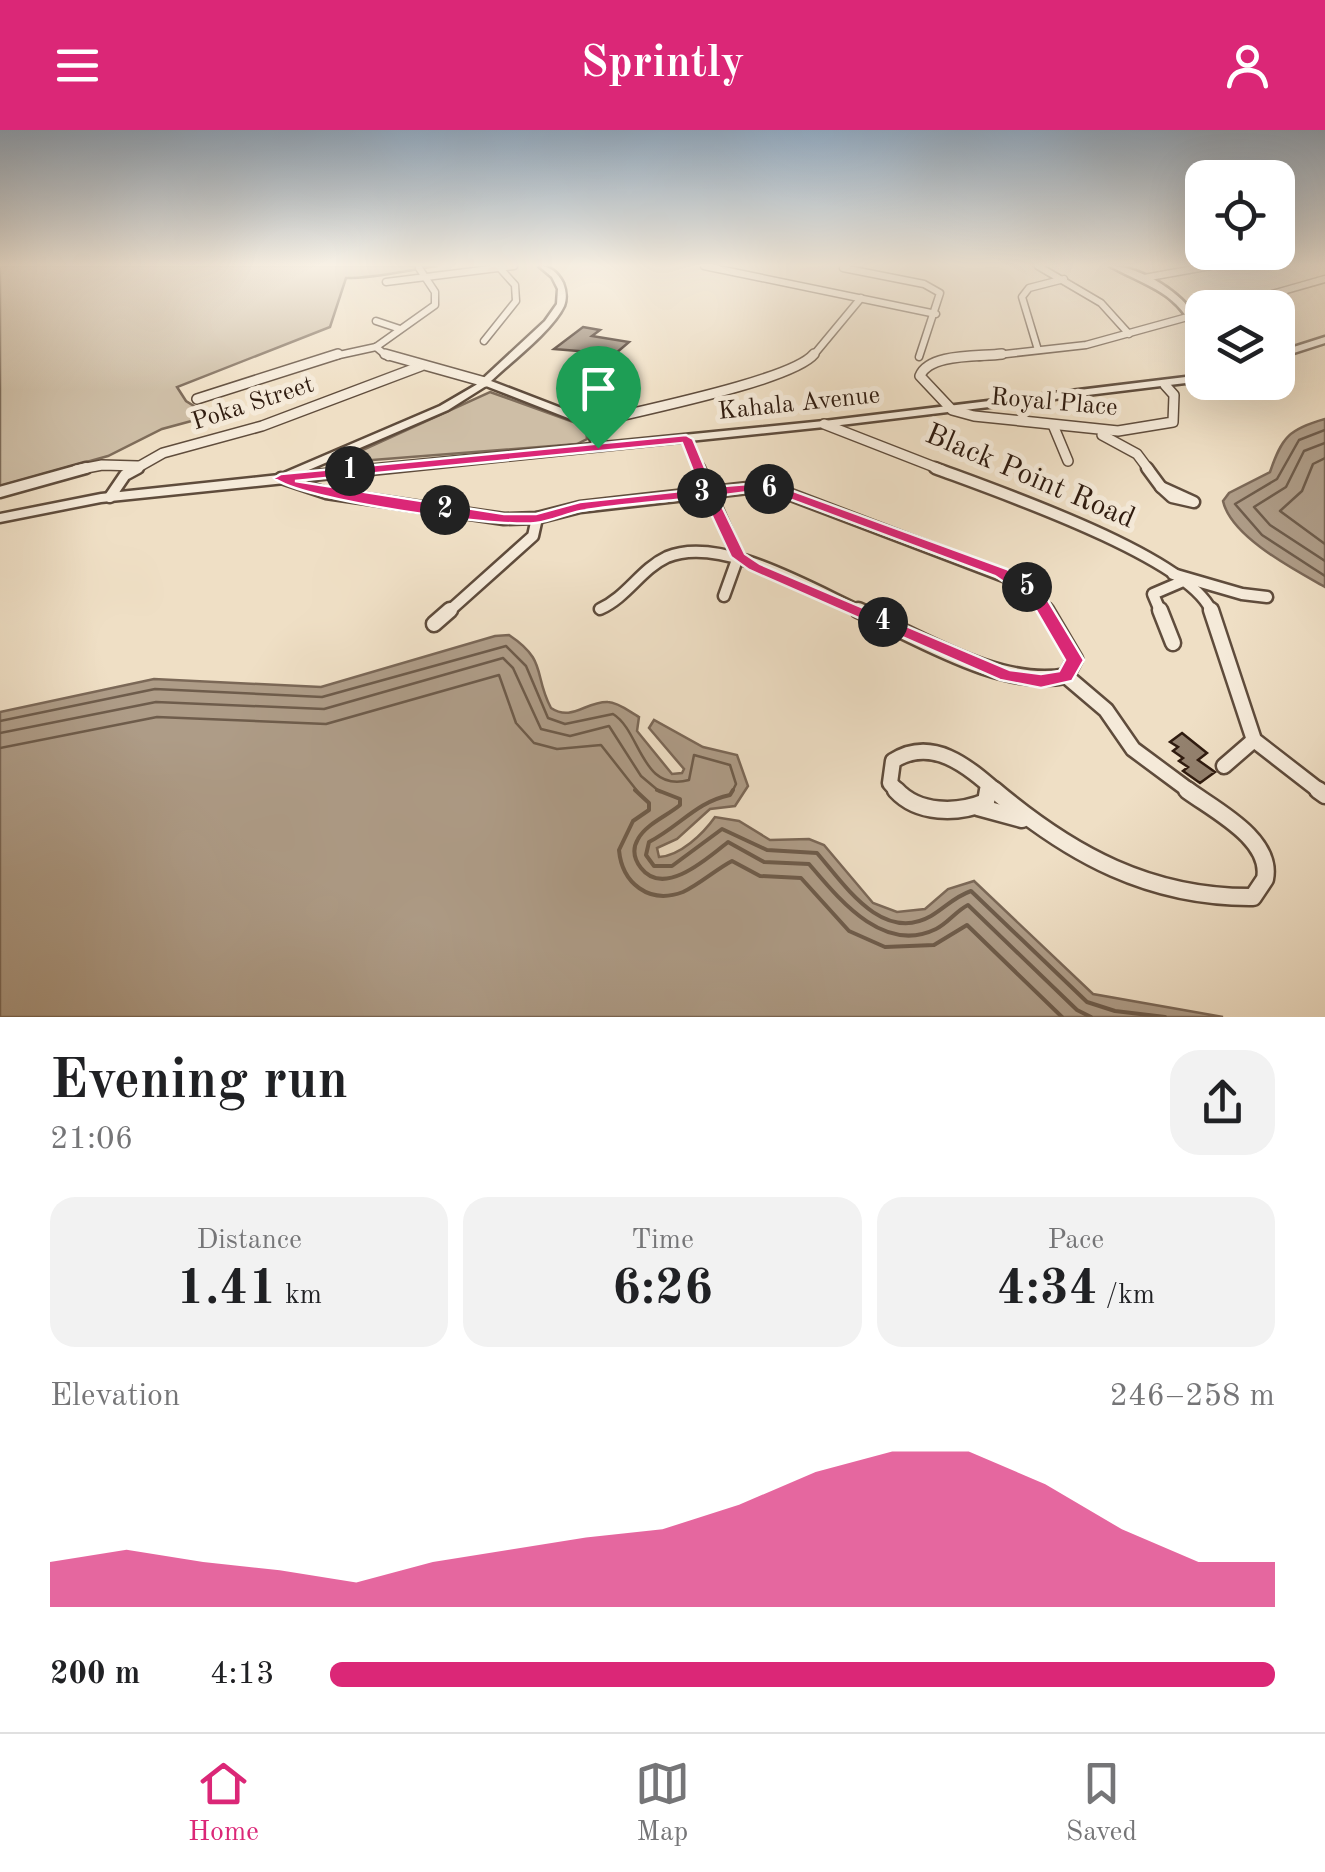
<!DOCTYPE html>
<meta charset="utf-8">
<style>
:root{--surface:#fff;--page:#f2f2f2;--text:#202124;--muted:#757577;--line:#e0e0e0;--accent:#db2777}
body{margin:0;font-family:"Old Standard TT",serif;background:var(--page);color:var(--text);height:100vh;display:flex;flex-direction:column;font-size:38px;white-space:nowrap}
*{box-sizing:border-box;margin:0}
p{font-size:32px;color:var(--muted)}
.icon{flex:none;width:55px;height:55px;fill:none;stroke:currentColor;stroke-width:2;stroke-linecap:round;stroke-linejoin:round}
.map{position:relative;height:887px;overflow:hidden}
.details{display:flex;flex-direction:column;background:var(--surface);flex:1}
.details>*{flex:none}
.buttons{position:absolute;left:1185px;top:30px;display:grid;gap:20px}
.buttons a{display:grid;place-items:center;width:110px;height:110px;border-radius:20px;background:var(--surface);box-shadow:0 10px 40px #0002;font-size:50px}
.pin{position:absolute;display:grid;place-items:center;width:85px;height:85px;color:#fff;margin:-102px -42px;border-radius:50% 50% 50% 0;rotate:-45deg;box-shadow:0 0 10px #0007}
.pin .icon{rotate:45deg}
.km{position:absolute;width:50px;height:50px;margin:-25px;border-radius:50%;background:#222;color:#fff;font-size:28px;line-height:50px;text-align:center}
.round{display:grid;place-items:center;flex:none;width:105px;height:105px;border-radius:30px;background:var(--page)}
.overview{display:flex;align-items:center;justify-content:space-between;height:170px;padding:0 50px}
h1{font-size:55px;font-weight:600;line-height:75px}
.metrics{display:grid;grid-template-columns:repeat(3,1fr);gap:15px;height:170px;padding:10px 50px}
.metrics div{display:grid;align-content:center;border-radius:25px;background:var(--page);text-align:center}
.metrics b{font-size:50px;font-weight:600}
.metrics small{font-size:28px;font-weight:400}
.metrics p{font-size:28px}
.chart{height:280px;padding:20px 50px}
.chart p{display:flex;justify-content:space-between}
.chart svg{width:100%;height:180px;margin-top:10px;fill:var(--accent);opacity:.7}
ul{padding:0 50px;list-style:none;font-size:32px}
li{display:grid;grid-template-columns:160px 120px 1fr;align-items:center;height:75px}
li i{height:25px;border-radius:12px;background:var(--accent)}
header{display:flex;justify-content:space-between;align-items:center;height:130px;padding:0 50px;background:var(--accent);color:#fff;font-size:45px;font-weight:600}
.dock{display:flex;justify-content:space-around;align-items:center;height:140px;border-top:2px solid var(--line);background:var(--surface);font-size:28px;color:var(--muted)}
.dock a{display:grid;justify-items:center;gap:5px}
.dock .selected{color:var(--accent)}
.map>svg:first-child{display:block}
</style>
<header><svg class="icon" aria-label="menu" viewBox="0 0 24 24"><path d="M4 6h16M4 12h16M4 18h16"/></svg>Sprintly<svg class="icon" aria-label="person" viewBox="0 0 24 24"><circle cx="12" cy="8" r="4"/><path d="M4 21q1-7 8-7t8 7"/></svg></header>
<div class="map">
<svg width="1325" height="887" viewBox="0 0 1325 887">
<rect width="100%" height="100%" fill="#efdfc5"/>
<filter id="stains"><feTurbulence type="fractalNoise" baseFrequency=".002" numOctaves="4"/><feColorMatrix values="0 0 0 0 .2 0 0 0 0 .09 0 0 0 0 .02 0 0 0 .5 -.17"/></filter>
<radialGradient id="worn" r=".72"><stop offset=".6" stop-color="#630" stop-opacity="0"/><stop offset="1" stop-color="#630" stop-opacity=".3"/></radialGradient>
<g fill="#cebea6" stroke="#7e6c5a" stroke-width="2.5">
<path d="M0,136h438c-32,4 -59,12 -92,12l-16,49 -153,60 9,14 24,15 -48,13 -54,27 -108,30z"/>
<polygon points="490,262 579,294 586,299 587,309 577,314 334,333"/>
</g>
<g fill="#ae9c87" stroke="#7b6857" stroke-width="2.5">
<path d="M1325,289v168c-30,-17 -94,-50 -102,-86l6,-8 41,-21c12,-35 19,-43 55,-53z"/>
<path d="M509,505c39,26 24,39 42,73 21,14 35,-7 57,-6 10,0 22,10 31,15l-2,14 35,43 10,-1 2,-4 -35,-41 5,-8 49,27 34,8 11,31 -13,20 -25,3 -33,30 -20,9 2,9c21,-1 44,-23 56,-40l24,4 31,19 39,-1 15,6 49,58 24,9 28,-3 23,-20 26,-8 119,113 130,23h-1223v-305l154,-33 167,8 174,-51z"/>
</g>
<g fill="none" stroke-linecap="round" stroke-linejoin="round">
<g stroke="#6e5c4b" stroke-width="2.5">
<polyline points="1325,300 1299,310 1277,349 1235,374 1262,405 1325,446"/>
<polyline points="1325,313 1304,321 1286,357 1254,377 1270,395 1325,431"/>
<polyline points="1325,328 1313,334 1302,361 1280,381 1325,414"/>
<path d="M0,591l155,-32 167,8 184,-51 20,20 22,52 17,6 48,-10c28,17 28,79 76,66l5,-25 36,10 6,19 -4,8"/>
<polyline points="0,603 156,572 324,579 503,528 513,538 541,599 570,606 609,596 641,646 660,662"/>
<polyline points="0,618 157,587 326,594 499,545 516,593 534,613 557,619 601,615 638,662"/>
</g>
<g stroke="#6e5c4b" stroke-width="4">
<path d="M635,660l14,13v7l-16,11 -14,29c3,33 30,55 64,42 17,-8 32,-22 49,-31l28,15 41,2 48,53 36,16 49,-2 33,-20 95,92"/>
<path d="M657,660l23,9v6c-13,11 -34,19 -42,34 -6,10 -4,20 3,29 23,30 67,-10 87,-26l36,20 45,2c30,35 74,91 127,65 12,-6 20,-18 32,-24l109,105 14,7"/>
<path d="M733,660l-3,5c-34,7 -50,31 -81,47l-3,13 8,11h18l50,-37 45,21 50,3c27,31 65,91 114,63 15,-9 23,-19 40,-25l116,111 28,9 50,6"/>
</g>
</g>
<g fill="#93816e" stroke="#2f1b0f" stroke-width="2.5">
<polygon points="583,197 600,200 592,206 629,212 615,224 554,219"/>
<polygon points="1182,603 1207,623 1198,630 1215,642 1200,653 1183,641 1188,637 1179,631 1183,628 1173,621 1178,617 1170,612"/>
</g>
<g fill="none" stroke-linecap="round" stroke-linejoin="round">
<defs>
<g id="minor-far4">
<polyline points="704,136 936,184"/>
<polyline points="1038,136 1101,173 1129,204"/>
<polyline points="843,138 924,154 940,163 919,227"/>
<polyline points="1144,148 1211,136"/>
<polyline points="386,152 514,136"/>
<polyline points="1223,178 1325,149"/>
<polyline points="376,191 400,199"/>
<polyline points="484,211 516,171 515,155 498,136"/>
<polyline points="376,217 388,227"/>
<polyline points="376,217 435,175 435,162 419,138"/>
<polyline points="1038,220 1022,167 1029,158 1064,149"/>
<polyline points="330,227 376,217"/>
<polyline points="812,227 861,168"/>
<polyline points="979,227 1086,215 1202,183"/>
</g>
<g id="minor-far3">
<polyline points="385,224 485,252"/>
<path d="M1002,224c-23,3 -73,-1 -82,22l32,34 22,6 144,15 55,-9 1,-27 -9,-10"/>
<polyline points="197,269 338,224"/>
<path d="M591,293c42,-11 201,-42 223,-69"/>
<polyline points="824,294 942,340"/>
<polyline points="1053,295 1068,331"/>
<polyline points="1102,305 1137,324 1149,340"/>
<polyline points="686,309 700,340"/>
<polyline points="76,340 102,335 138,336"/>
<polyline points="133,340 163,323 262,296 421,236"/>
</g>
<g id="minor-far2">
<polyline points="699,338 738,427 724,466"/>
<path d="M935,338c56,21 258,90 277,145"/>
<polyline points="1147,338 1161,357"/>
<polyline points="281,348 326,363 504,389 537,388 580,377 748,358 783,362 1022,453 1037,466 1047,483"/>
<polygon points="1161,357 1194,372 1172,367"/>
<polyline points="0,362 86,338"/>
<polyline points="110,367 125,345 138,338"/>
<polyline points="1173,444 1242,464 1267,467"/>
<path d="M600,479c27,-12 41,-40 67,-52 54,-23 147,34 197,56"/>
<polyline points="447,483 533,406 537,388"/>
<polyline points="1161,483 1153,464 1181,452"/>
</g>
<g id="minor-far1">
<path d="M858,480c61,27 142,79 208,66"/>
<polyline points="1046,480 1075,529 1066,546"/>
<polyline points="1160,480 1173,513"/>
<polyline points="1211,480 1254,610 1321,662"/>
<polyline points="434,494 450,480"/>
<polyline points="1066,546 1106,580 1133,619 1191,662"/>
<polyline points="1224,636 1254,610"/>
<path d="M898,662l-8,-9 3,-22c39,-25 74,5 104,31"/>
<polyline points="988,662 989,656"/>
</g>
<g id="minor">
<path d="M896,660c22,24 61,24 90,12l2,-12"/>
<path d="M994,660c77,65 156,108 259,107l12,-18c8,-40 -51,-69 -78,-89"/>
<polyline points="1318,660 1325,665"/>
<polyline points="978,677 1022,689"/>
</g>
<g id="tertiary">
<path d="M539,136c11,0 19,7 24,17 3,8 4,15 1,23 -11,24 -53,56 -73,75l104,40 8,22 221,-22 378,-46v6l-378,46 -723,75 -101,20v-8l101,-20 178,-19 161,-69 36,-21 69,-64 12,-17 1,-15 -6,-12zM486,256l100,39 6,19 -288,28 144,-62z"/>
<path d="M1110,136c32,-1 92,37 92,71h-3c-24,-47 -47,-48 -89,-71z"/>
<polygon points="1325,207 1325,213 1278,228 1278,222"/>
</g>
</defs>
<use href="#minor-far4" stroke="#5f4c3c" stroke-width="9"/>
<use href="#minor-far3" stroke="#5f4c3c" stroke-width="12"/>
<use href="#minor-far2" stroke="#5f4c3c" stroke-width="15"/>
<use href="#minor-far1" stroke="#5f4c3c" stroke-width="19"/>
<use href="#minor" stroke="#5f4c3c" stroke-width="21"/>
<use href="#tertiary" stroke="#5f4c3c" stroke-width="5"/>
<use href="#minor-far4" stroke="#f5ead9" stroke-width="6"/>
<use href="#minor-far3" stroke="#f5ead9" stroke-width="9"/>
<use href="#minor-far2" stroke="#f5ead9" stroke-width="10"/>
<use href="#minor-far1" stroke="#f5ead9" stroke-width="14"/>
<use href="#minor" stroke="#f5ead9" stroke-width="16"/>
<use href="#tertiary" fill="#f5ead9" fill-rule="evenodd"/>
</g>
<linearGradient id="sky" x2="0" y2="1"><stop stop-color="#91aac1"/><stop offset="0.52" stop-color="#f8f1e5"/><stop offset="1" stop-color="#f8f1e5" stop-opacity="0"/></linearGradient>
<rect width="1325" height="260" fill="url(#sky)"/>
<path fill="#db2777" stroke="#fff" stroke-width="2.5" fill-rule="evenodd" d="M686,305l7,4 20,48 35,-3 40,5 219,80 36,23 41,68 -12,21 -31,7 -41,-8 -251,-110 -18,-13 -28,-60c-40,5 -82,7 -122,14 -15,3 -29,10 -45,12 -36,5 -238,-23 -262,-45l7,-4zM682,313l18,46 -120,13 -44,12h-32l-209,-33zM748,362l33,4 214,80 35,24 35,60 -6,11 -18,3 -31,-4 -250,-106 -15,-10 -28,-58z"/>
<g text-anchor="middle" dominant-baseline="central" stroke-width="10" stroke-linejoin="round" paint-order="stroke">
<g font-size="25" fill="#2f1b0f" stroke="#f5ead9">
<text transform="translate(1054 273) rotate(5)">Royal Place</text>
<text transform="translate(253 274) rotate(-18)">Poka Street</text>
<text transform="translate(799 274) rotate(-6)">Kahala Avenue</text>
</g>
<g font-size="30" fill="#2f1b0f" stroke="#f5ead9">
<text transform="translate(1030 347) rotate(23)">Black Point Road</text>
</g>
</g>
<rect width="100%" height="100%" filter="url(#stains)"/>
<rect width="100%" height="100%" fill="url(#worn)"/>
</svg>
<div class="buttons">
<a><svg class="icon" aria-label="locate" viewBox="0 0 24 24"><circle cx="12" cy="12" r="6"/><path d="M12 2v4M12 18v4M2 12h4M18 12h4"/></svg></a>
<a><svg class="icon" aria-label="layers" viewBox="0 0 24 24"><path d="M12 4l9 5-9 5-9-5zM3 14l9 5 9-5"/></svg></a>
</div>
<div class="pin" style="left:598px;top:318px;background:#1e9e55"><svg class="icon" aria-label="arrive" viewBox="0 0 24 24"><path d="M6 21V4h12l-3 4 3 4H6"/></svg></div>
<b class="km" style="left:350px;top:341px">1</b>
<b class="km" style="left:445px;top:380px">2</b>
<b class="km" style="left:702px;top:363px">3</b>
<b class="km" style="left:883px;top:492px">4</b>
<b class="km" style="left:1027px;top:457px">5</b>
<b class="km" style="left:769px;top:359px">6</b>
</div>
<section class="details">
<div class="overview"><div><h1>Evening run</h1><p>21:06</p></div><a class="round"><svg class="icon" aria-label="share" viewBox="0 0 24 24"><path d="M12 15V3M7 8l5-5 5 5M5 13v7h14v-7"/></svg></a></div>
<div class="metrics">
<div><p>Distance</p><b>1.41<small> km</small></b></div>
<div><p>Time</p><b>6:26</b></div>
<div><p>Pace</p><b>4:34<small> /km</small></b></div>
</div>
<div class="chart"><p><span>Elevation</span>246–258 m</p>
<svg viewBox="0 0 160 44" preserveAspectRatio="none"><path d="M0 44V33L10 30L20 33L30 35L40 38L50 33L60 30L70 27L80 25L90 19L100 11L110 6L120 6L130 14L140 25L150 33L160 33V44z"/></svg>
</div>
<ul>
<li><b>200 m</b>4:13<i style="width:100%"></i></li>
</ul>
</section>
<nav class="dock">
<a class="selected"><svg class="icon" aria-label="home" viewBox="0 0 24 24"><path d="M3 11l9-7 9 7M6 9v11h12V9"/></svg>Home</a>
<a><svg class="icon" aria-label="map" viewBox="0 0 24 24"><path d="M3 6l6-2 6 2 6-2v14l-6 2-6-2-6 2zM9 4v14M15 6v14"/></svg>Map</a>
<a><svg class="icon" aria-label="saved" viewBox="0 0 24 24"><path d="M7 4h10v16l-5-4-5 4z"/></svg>Saved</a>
</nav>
